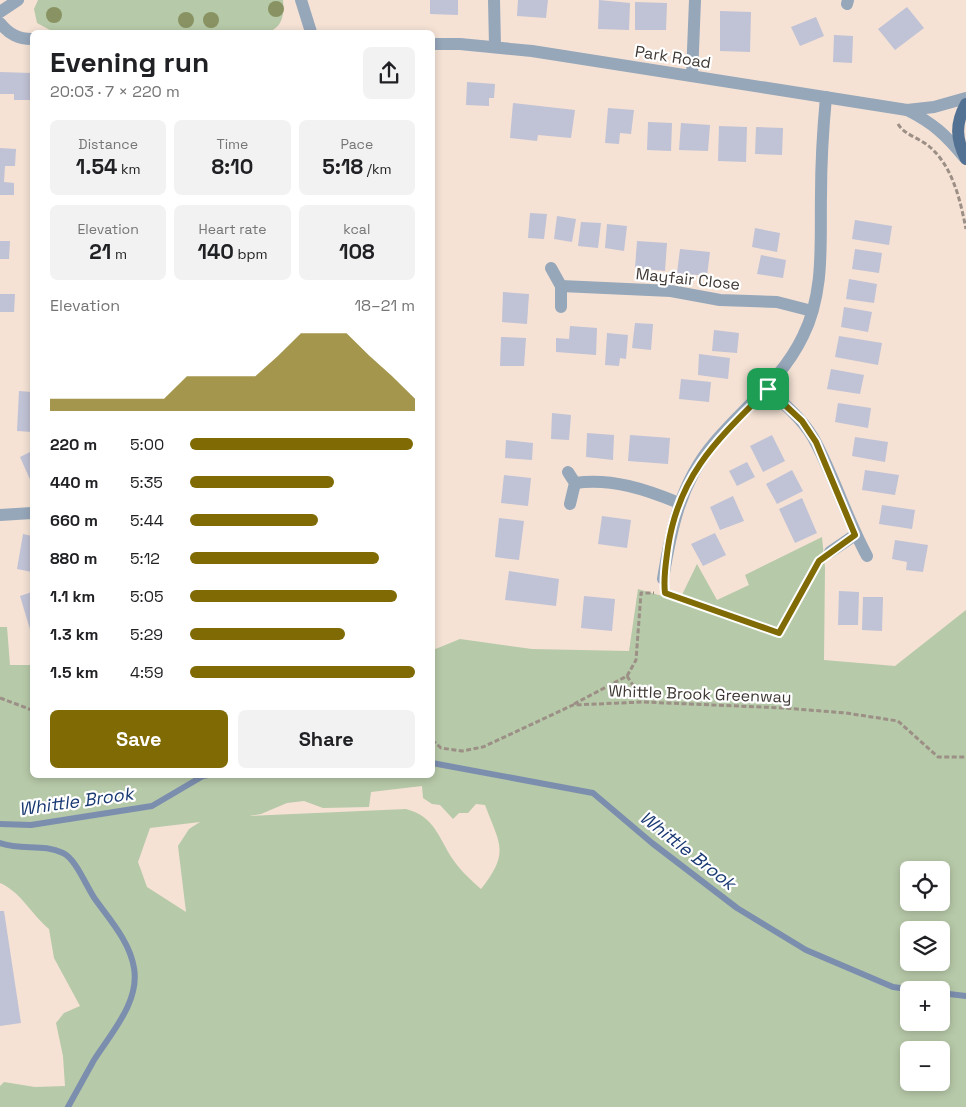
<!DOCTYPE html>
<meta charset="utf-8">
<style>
:root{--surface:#fff;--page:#f2f2f2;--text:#202124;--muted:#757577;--accent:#7f6a03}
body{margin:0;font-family:"Space Grotesk",sans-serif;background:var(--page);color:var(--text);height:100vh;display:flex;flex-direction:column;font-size:19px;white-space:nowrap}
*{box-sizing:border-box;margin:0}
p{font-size:16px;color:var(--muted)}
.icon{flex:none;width:28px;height:28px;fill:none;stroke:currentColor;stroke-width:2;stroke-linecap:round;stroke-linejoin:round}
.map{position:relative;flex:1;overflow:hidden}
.sheet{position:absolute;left:30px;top:30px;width:405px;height:748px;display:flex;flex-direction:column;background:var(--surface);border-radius:8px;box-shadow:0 2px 8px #0003}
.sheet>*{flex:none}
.controls{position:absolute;left:900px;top:861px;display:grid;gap:10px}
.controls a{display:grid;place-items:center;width:50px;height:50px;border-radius:8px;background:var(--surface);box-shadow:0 2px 8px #0003;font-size:25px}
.pin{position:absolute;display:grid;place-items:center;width:42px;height:42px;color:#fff;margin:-21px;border-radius:10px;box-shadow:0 2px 8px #0006}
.round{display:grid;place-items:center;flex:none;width:52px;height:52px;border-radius:8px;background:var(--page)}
.summary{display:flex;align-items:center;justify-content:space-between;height:85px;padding:0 20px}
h1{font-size:28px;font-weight:600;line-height:38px}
.figures{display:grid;grid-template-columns:repeat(3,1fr);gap:8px;height:85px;padding:5px 20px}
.figures div{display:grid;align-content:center;border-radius:8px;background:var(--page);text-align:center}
.figures b{font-size:21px;font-weight:600}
.figures small{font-size:14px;font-weight:400}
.figures p{font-size:14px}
.chart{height:140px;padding:10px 20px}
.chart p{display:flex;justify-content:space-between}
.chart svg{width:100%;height:90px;margin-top:5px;fill:var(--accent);opacity:.7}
.primary-button{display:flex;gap:10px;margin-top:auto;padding:10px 20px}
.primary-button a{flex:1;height:58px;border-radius:8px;background:var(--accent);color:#fff;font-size:20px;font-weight:600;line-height:58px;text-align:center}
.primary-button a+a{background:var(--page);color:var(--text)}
ul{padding:0 20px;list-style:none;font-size:16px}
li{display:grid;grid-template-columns:80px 60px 1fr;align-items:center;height:38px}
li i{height:12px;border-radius:6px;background:var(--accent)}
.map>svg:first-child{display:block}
</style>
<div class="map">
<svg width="966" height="1107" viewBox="0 0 966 1107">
<rect width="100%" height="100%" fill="#f5e2d5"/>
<g fill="#b6c9a8" fill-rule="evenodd">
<path d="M38,0h245c1,15 0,26 -14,32l-219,-2 -13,-7 -3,-14z"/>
<path d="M822,537l3,31 -1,92 71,6 71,-56v497h-966v-21l4,-4 31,5 30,-1 -2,-30 -7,-33 8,-10 16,-7 -26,-48 -5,-29c-17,-14 -28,-37 -49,-46v-256h7l3,38h22v110h400l1,-125 27,-11 72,10 97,2 9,-62 41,12 18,-37 20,36 32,-15 -4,-10zM422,786l1,12 9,6 8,1 13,14 6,-6h9l8,-9 9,1c15,40 25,47 -4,84 -9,-8 -20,-18 -27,-28 -16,-23 -18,-44 -48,-52l-157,7 12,-2 26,-11 17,-2 19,7 46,-1 2,-15zM200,822l-11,7 -11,17 8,66 -39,-25 -9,-25 12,-34zM909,870h32v32h-32zM909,930h32v32h-32zM909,990h32v32h-32zM909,1050h32v32h-32z"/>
</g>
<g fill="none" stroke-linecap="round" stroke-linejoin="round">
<g stroke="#7c8eae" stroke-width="6">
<polyline points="432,763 593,793 652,843 737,908 806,950 893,987 915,990"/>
<polyline points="0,824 31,825 152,806 203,776 208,775"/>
<path d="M0,843c21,8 43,0 63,10 13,6 23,33 32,46 15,21 35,43 39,69 6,34 -23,65 -40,92 -9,16 -17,31 -26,47"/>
<polyline points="941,993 966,996"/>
</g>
</g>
<g fill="#c0c2d5">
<polygon points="430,0 458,0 458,15 430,14"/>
<polygon points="518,0 548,0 546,18 517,16"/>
<polygon points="599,0 630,3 629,30 598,29"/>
<polygon points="635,2 667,3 666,30 635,30"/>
<polygon points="907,7 924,28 895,50 878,29"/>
<polygon points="720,11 751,12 750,52 720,51"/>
<polygon points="816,17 824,36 800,46 791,27"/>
<polygon points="834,35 853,36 852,63 833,62"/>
<polygon points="0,72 31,73 30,100 14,100 14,94 0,94"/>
<polygon points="467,82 495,84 494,98 489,98 489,106 466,105"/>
<polygon points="513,103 575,110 571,138 538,135 537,141 510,138"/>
<polygon points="608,108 634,110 631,134 620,133 619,144 605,143"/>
<polygon points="648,122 672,123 671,151 647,150"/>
<polygon points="681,123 710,125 708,151 679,150"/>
<polygon points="719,126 747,127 746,162 718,161"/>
<polygon points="756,127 783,128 782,155 755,154"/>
<polygon points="0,148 16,149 15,166 5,166 4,182 14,183 14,195 0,195"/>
<polygon points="530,213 547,214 544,239 528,238"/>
<polygon points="557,216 576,219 572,242 554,239"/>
<polygon points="855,220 892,226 889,245 852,239"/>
<polygon points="581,222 601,223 598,248 578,246"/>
<polygon points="607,224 627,226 624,251 605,248"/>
<polygon points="755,228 780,233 777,252 752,247"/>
<polygon points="0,241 10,241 9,259 0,259"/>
<polygon points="637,241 667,243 665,271 635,268"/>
<polygon points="680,249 710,252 707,276 677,273"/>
<polygon points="855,249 882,253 879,273 852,269"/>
<polygon points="761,255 786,260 783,278 757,274"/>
<polygon points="849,279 877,284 874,303 846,299"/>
<polygon points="503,292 529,294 527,324 502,322"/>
<polygon points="0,294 15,294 14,312 0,312"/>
<polygon points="844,307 872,312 868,332 841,327"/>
<polygon points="635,323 653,324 651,350 632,348"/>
<polygon points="570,326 597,328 596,355 556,352 556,338 569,339"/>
<polygon points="714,330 739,333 737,353 712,351"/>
<polygon points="607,333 628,335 626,359 620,358 619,366 605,365"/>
<polygon points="839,336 882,343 878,365 835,357"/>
<polygon points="501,337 526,338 524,366 500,366"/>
<polygon points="699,354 730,358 728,379 698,375"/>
<polygon points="831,369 864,375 860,394 827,389"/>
<polygon points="681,379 711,382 709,402 679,399"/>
<polygon points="19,391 32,392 32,432 17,431"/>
<polygon points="838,403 871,408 868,428 835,422"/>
<polygon points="552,413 571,415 569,440 551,439"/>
<polygon points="587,433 614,435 613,460 586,457"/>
<polygon points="630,435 670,438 668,464 628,461"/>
<polygon points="772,435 785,461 763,472 750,446"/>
<polygon points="855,437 888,442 885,462 852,456"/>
<polygon points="506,440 533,443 532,460 505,458"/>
<polygon points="32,451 32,484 20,457"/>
<polygon points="747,462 755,477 737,486 729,471"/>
<polygon points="792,470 803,491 777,504 766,484"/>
<polygon points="865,470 899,475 895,495 862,490"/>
<polygon points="504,475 531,478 528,506 501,503"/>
<polygon points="733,496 744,521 720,530 710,507"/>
<polygon points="802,498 817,533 795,543 779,509"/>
<polygon points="882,505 915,510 912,529 879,524"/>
<polygon points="602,516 631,520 627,548 598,544"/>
<polygon points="499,518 524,521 519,560 495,557"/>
<polygon points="715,533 726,555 703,566 691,544"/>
<polygon points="23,534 32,536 32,572 17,569"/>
<polygon points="895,540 928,545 923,572 906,570 907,562 892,559"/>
<polygon points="509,571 559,579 556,606 505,600"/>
<polygon points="839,591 859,592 858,625 838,625"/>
<polygon points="32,592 32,636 20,596"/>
<polygon points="584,596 615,599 612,631 581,628"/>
<polygon points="863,597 883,597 882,631 862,630"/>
<polygon points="0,911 4,911 21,1023 0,1026"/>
</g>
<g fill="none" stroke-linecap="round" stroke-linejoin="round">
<g stroke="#9c8f86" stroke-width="3" stroke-dasharray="5 2.5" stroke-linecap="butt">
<path d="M898,124c6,10 18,13 28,20 26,19 34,55 40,85"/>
<polyline points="668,594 779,633 818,562"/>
<polyline points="627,676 643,701"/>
<polyline points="0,698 32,710"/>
<polyline points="574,704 627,676 636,660 641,593 654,593"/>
<polyline points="432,740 441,748 462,751 483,747 573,705 643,702 784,708 846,713 898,721 938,757 966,757"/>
</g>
<g stroke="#96a7ba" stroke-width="12">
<polyline points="301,0 311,32"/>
<polyline points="494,0 495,46"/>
<polyline points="847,4 848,0"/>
<polyline points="0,12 18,0"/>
<path d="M0,23c9,11 18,16 32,16"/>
<polyline points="432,44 460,44 532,51 907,110 934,107 966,98"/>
<polyline points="692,76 695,0"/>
<path d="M907,110c26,13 39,25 57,47"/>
<polyline points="551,268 561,286 561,307"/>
<polyline points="561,286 671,291 720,300 777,302 812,311"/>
<path d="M768,389c17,16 37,32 48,54 19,36 31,76 51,113"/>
<polyline points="568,472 575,483 570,504"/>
<path d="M575,483c37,-5 70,6 104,20"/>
<polyline points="0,515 32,513"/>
<polyline points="830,552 855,535"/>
<path d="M663,579c8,-49 17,-96 51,-136 30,-36 68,-63 89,-107 22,-44 17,-94 18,-141 0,-33 2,-66 5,-98"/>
</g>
<path stroke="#537193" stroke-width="12" d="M966,104c-11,20 -10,35 0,55"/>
</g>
<g fill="#899262">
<circle cx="276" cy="9" r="8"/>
<circle cx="54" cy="15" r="8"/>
<circle cx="186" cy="20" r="8"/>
<circle cx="211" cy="20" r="8"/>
</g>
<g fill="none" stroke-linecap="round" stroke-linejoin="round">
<defs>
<path id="route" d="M768,389l34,32 14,21 39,93 -36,26 -40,72 -114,-40c-2,-16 1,-30 3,-46 11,-73 50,-108 100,-158z"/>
</defs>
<use href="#route" stroke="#fff" stroke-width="10"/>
<use href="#route" stroke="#7f6a03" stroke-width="6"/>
</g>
<g text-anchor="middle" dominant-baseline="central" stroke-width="4.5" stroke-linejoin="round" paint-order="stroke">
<g font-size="16" fill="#3e3732" stroke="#fff">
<text transform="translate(673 57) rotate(9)">Park Road</text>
<text transform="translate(688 279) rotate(6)">Mayfair Close</text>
<text transform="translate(700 694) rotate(2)">Whittle Brook Greenway</text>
</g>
<g font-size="18" font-style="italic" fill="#193972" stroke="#fff">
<text transform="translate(76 801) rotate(-8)">Whittle Brook</text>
<text transform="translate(688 850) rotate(38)">Whittle Brook</text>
</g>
</g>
</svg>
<div class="controls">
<a><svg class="icon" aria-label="locate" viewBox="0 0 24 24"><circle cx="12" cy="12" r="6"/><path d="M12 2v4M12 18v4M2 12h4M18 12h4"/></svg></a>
<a><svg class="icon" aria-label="layers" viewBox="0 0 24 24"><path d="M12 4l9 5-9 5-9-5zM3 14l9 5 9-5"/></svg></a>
<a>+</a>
<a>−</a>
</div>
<div class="pin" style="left:768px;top:389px;background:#1e9e55"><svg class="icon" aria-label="arrive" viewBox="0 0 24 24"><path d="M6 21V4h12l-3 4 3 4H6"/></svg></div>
<section class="sheet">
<div class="summary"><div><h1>Evening run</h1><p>20:03 · 7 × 220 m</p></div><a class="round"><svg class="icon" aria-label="share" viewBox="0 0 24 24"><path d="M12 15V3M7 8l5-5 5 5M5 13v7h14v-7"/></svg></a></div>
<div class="figures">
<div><p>Distance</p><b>1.54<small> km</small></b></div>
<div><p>Time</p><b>8:10</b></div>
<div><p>Pace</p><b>5:18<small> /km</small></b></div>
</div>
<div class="figures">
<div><p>Elevation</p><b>21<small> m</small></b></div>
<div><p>Heart rate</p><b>140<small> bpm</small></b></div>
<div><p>kcal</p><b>108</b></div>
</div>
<div class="chart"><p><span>Elevation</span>18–21 m</p>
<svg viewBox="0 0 160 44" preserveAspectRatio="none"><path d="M0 44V38L10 38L20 38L30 38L40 38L50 38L60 27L70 27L80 27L90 27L100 17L110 6L120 6L130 6L140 17L150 27L160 38V44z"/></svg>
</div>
<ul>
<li><b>220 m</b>5:00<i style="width:99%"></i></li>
<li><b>440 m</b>5:35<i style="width:64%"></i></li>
<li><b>660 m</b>5:44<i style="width:57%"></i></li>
<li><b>880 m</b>5:12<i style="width:84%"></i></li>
<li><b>1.1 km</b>5:05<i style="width:92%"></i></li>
<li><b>1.3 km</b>5:29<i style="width:69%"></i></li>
<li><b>1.5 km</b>4:59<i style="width:100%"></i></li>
</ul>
<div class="primary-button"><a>Save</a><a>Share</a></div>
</section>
</div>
